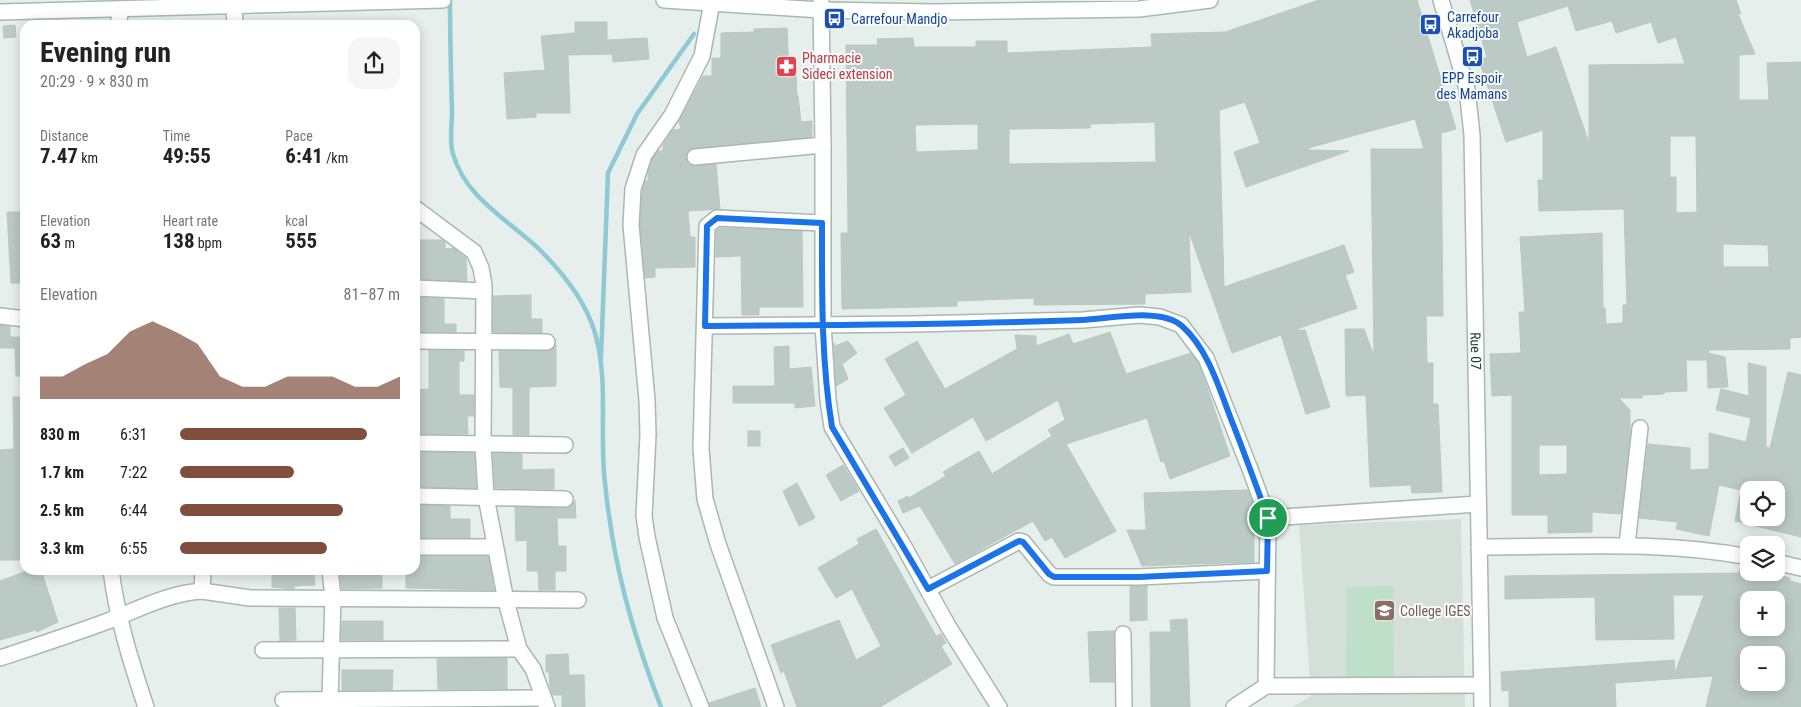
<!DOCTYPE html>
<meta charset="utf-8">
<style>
:root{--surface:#fff;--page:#f6f6f6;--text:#222;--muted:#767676;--accent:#804e3d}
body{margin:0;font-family:"Roboto Condensed",sans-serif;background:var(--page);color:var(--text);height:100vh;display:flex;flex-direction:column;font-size:19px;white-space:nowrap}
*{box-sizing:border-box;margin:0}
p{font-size:16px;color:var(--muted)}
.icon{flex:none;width:28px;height:28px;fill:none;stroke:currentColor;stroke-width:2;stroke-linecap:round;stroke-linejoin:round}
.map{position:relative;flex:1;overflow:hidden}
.panel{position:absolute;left:20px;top:20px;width:400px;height:555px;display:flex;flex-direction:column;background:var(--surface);border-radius:15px;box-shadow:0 2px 12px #0003}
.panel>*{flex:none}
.buttons{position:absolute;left:1740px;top:481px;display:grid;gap:10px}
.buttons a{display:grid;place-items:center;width:45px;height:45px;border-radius:10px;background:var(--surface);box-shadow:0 2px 12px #0003;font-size:25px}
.pin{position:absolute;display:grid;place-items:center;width:42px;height:42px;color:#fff;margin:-21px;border:2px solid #fff;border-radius:50%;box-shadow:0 1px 5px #0007}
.round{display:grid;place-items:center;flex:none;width:52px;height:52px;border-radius:15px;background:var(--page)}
.head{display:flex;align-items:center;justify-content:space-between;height:85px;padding:0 20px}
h1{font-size:28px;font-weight:700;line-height:38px}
.figures{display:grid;grid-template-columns:repeat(3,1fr);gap:8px;height:85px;padding:5px 20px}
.figures div{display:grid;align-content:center}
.figures b{font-size:21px;font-weight:700}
.figures small{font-size:14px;font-weight:400}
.figures p{font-size:14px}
.chart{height:140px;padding:10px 20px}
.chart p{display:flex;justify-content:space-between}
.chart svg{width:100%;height:90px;margin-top:5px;fill:var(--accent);opacity:.7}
ul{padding:0 20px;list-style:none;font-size:16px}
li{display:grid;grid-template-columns:80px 60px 1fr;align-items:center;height:38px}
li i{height:12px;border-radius:6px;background:var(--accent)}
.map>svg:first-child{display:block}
</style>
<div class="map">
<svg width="1801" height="707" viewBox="0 0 1801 707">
<rect width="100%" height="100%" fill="#e6efeb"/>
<polygon fill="#d4dfda" points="1461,519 1465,707 1292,707 1311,696 1299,525"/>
<polygon fill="#bfe0c8" points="1393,586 1394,676 1346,677 1347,587"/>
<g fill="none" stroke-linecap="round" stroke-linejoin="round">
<g stroke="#8ec9d4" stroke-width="4.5">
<path d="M450,0c0,37 1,75 2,112 0,13 -3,30 1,42 13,45 56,66 87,96 23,23 46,52 55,83 14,47 4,101 10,150 8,80 27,149 56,224"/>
<polyline points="601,358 608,173 637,114 694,34"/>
</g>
</g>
<g fill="#bbcac4" stroke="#b8c9c2" fill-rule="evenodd">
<path d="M1319,0h98l39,129 -15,4 2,183h-17l1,47h6v41h5l4,88 -30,1 -1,-8 -41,2 -4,-92 -20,1 -1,-67h19l10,27 -3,-207h53l-9,-30 -107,29 1,2 40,1 -103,36 -12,-35 26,-9 -15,-41 -25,8 -1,-3 5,180 120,-42 10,27 -9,3 12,33 -63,22h11l25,77 -24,7 -25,-79 -49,18 -43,-121 2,60 -46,2v10l-111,1v-7l-77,3v5l-115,3 -1,-76h7l-2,-188h32l-1,-6 36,-1 1,9h62v-6h31v12l145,-6 -1,-13 74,-2zM1155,122l1,40 -147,2v-35l81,-1v-4zM978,124v26l-62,2 -1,-27z"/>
<path d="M1470,0h266l5,14h-3l17,40 -16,1v45h30l-2,-37 34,-1v275l-11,1v11l-81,1 -1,3 17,4 3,30 -20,1 -1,-28h-21l1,31 -23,1v2l-22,1v3h-23l11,12v25l-9,79 -29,-2v20l-44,1v-18h-36v-120l-20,1 -2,-42 31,-1 -2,-41h6l-5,-75 82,-4 1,75h2l1,16 17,-1v-18h4l-3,-96 -85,2 -1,-31h5v-50l-37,12 -27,-82 8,-3zM1568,6l8,25 36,-10 4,12 35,-11 7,21 18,-6 9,27 -96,1v78l-33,-96 -29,10 -10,-35zM1670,136h26l1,76 -21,1v-36h-6zM1723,244l45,1 1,22h-46zM1539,445h28v29l-28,1z"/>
<polygon points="575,22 607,22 607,40 647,38 649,59 613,62 612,54 568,55 570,113 536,113 536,117 507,119 504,73 545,70 541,36 575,33"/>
<polygon points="15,25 16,37 4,38 3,26"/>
<polygon points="787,28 789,75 796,75 797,96 798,96 801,122 812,121 812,137 689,150 686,158 691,165 716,164 720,209 688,211 690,237 695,237 695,267 655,268 655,277 645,278 640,225 642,191 645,181 648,181 648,173 652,159 658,151 663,151 663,145 673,130 681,129 679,121 703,76 712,76 712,58 721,58 721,33 754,32 754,29"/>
<polygon points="7,212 25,212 25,283 11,283"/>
<polygon points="720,228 802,231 803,307 759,307 759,315 742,315 741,256 716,257 716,231"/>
<polygon points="415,240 442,240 445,242 445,249 453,248 466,258 467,281 415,279"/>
<polygon points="531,295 531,319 542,319 542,333 493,332 493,296"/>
<polygon points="415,297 444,299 444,324 456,324 456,332 415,332"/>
<polygon points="0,325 10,327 10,337 25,337 25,376 16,376 15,348 0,348"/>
<polygon points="1110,332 1126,374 1191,353 1198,363 1207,387 1230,456 1170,479 1164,461 1161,462 1147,418 1066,444 1116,531 1065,558 1052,537 1045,541 1033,521 955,564 920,506 903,513 898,501 908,496 909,498 946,476 943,472 979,451 992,474 1052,436 1048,430 1065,420 1058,400 986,441 973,417 912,453 884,408 906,395 885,359 917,341 945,389 1017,349 1015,335 1036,336 1036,346 1069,334 1073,344"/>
<polygon points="848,341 857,353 842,364 848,379 836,386 834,343 835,346"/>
<polygon points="556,345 556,386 529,387 529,435 513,435 513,388 500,387 499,351 547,351"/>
<polygon points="789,346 789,369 811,367 815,406 795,408 795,403 733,403 733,386 775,386 774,347"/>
<polygon points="429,350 464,351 464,361 459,361 459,395 474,395 474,416 467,416 468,434 415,434 415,390 429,389"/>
<path d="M1748,363l18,4v80l4,1 18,-76 13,3v162l-66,-16 6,-31 -22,-5 -10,51 -33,-7 2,-7 -39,-4 9,-74 42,4v22l19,-1v-36l37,9 5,-24 -35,-8 5,-21 28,7zM1749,490h27v28h-27z"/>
<polygon points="13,397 25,397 25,560 0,560 0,450 14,449"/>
<rect x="748" y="431" width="12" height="15"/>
<polygon points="903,448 909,458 895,466 889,456"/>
<polygon points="415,452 474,453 476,488 415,487"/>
<polygon points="493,453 522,454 522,470 554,469 554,489 495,488"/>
<polygon points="843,465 859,491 841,501 826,475"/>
<polygon points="797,483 815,518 799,526 783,491"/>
<polygon points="1248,490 1254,507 1254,562 1142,566 1127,530 1146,530 1144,493"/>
<polygon points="575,500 576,518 557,518 558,546 566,546 566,571 555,571 555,590 539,590 538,571 527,571 527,540 516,541 515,507 565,508 570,507"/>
<polygon points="415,505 450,506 450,519 470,519 470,538 415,538"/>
<polygon points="876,529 936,636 941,634 946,643 941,646 952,664 880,707 797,707 784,671 781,673 771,645 839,620 856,660 881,646 852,589 836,598 818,568 859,544 857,539"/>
<polygon points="415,556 488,556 494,590 406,588 406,570 415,570"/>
<path d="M1741,565l8,1v6h19l22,6v3l11,3v123h-95l7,-31 -98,7 1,24h-107v-17l-7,1 -1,-19 173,-12 1,13 29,-78h-31l1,44 -78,1 -1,-43 -90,2v-23l234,-3zM1749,600h27v28h-27zM1749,655h30l-3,27h-27z"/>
<polygon points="29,570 41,570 58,622 37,632 36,630 0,640 0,581"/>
<polygon points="272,570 314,570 315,585 294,586 294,589 272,587"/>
<polygon points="339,570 382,570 382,588 342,589"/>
<polygon points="1130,586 1147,586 1147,620 1130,621"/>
<polygon points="279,608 295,608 296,640 280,641"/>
<polygon points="1187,619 1190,707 1151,707 1150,632 1171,632 1170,620"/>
<polygon points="342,621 383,621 383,640 341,640"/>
<polygon points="1114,631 1114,682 1090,682 1088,632"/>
<polygon points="568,654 569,675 584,675 585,707 562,707 562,695 553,695 550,687 549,672 546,672 546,655"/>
<polygon points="507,658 507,689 438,689 437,659"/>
<polygon points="342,670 393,670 392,690 342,690"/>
<polygon points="755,688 761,707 710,707 709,703"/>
</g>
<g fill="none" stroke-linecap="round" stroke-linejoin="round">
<defs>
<g id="street">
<polyline points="821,0 823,145 823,325 828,400 832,427 903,545 948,626 999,707"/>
<path id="s1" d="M1441,0l26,89 5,46 10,572"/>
<polyline points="234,7 235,25"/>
<polyline points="118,25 121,9"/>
<polyline points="695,157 823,145"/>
<polyline points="415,208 474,252 481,268 484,285 483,445 486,497 506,601 519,649 533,669 547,707"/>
<polyline points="415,288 484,291"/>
<polyline points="0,316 25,319"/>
<polyline points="705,326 913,324 1083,320 1139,315 1160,317 1181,325 1206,358 1250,469 1268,518 1266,686"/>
<polyline points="415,341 547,342"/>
<polyline points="415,443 565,445"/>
<polyline points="415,496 565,499"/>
<polyline points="1268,518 1478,504"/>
<polyline points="1627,545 1640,428"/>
<polyline points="415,547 495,547"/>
<path d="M1479,547c91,0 180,-7 270,10"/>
<polyline points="1776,562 1801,568"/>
<path d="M111,570c6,48 20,92 35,137"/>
<polyline points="928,589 1019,541 1023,542 1049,574 1054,577 1139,577 1267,571"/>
<polyline points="202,591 250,598 578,600"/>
<polyline points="1123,634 1124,707"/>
<polyline points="263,650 519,649"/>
<path d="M0,658c36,-12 73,-24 108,-37 31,-12 61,-28 94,-30l1,-21"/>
<polyline points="283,700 544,698"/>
<polyline points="330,700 333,597 330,570"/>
<polyline points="701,707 665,618 647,537 644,516 648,435 647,400 631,225 633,189 644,155 672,115 702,56 712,2"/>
<polyline points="776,707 718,544 705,499 701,449 707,226 717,218 822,223"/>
<polyline points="1234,707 1266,686 1481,685"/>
</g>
<g id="secondary">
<polyline points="664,0 821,10 933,12 1139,9 1210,0"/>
<polyline points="0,12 443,0"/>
</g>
</defs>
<use href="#street" stroke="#a8b8b2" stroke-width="18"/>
<use href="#secondary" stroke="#a4bbb3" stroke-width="18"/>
<use href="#street" stroke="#fff" stroke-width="15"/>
<use href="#secondary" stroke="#fff" stroke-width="15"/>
</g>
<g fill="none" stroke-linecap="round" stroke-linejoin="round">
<defs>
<path id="route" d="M1268,518c-12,-33 -24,-66 -37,-99 -12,-31 -23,-70 -49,-93 -21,-19 -73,-7 -100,-6 -126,5 -251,5 -377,6l2,-100 10,-8 105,5c0,68 -1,137 10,204l96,162 91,-48 4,1 26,32 5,3h85l128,-6 1,-53"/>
</defs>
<use href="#route" stroke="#fff" stroke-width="10"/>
<use href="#route" stroke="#1a73e8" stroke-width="6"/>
</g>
<defs>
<symbol id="bus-square" viewBox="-11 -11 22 22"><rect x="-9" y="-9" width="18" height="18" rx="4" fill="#1a4fb4" stroke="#f7fbf9"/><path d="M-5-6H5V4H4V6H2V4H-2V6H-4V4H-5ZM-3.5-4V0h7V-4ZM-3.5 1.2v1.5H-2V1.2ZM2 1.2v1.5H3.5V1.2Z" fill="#fff"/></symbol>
<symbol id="pharmacy-square" viewBox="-11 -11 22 22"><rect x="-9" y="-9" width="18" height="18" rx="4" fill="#e0444e" stroke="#f7fbf9"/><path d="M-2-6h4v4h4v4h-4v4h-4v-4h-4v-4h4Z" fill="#fff"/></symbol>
<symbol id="school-square" viewBox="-11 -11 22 22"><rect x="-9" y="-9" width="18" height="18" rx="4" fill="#8d6e63" stroke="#f7fbf9"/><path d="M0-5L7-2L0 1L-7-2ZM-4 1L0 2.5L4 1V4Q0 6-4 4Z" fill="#fff"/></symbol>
</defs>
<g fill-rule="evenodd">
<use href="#bus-square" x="822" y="6" width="25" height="25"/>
<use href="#bus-square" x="1418" y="12" width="25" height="25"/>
<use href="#bus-square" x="1460" y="44" width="25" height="25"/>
<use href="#pharmacy-square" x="774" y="54" width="25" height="25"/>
<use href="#school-square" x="1372" y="598" width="25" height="25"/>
</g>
<g text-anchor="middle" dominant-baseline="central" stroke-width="4" stroke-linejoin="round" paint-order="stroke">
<g font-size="14" fill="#164399" stroke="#f7fbf9" text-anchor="start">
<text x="1447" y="17">Carrefour<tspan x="1447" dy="16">Akadjoba</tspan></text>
<text x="851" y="19">Carrefour Mandjo</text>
<text x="1472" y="78" text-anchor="middle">EPP Espoir<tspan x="1472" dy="16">des Mamans</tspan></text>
</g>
<g font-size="14" fill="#be3a42" stroke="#f7fbf9" text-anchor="start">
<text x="802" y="58">Pharmacie<tspan x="802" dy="16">Sideci extension</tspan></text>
</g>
<g font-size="14" fill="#24423a" stroke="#f7fbf9">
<text stroke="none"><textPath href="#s1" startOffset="355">Rue 07</textPath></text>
</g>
<g font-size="14" fill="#785e54" stroke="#f7fbf9" text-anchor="start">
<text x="1400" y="611">College IGES</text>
</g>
</g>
</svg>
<div class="buttons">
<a><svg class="icon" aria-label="locate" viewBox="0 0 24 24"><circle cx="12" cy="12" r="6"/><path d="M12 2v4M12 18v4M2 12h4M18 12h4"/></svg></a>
<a><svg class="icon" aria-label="layers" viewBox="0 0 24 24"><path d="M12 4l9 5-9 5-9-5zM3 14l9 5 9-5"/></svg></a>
<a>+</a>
<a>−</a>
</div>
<div class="pin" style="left:1268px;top:518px;background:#1e9e55"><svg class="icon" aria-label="arrive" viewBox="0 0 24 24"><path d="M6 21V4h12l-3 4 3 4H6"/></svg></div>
<section class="panel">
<div class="head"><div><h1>Evening run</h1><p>20:29 · 9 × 830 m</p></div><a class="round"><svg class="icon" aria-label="share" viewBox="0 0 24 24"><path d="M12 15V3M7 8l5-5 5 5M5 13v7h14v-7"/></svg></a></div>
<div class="figures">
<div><p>Distance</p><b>7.47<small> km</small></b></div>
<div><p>Time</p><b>49:55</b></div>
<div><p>Pace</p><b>6:41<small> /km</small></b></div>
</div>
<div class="figures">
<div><p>Elevation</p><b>63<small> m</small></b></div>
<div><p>Heart rate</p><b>138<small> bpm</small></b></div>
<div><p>kcal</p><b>555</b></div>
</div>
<div class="chart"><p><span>Elevation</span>81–87 m</p>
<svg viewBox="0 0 160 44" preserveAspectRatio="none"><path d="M0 44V33L10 33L20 27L30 22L40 11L50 6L60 11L70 17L80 33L90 38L100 38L110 33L120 33L130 33L140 38L150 38L160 33V44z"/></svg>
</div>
<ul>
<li><b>830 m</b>6:31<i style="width:85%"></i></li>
<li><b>1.7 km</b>7:22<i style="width:52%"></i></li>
<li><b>2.5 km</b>6:44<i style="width:74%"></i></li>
<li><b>3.3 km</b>6:55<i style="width:67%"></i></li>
</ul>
</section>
</div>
